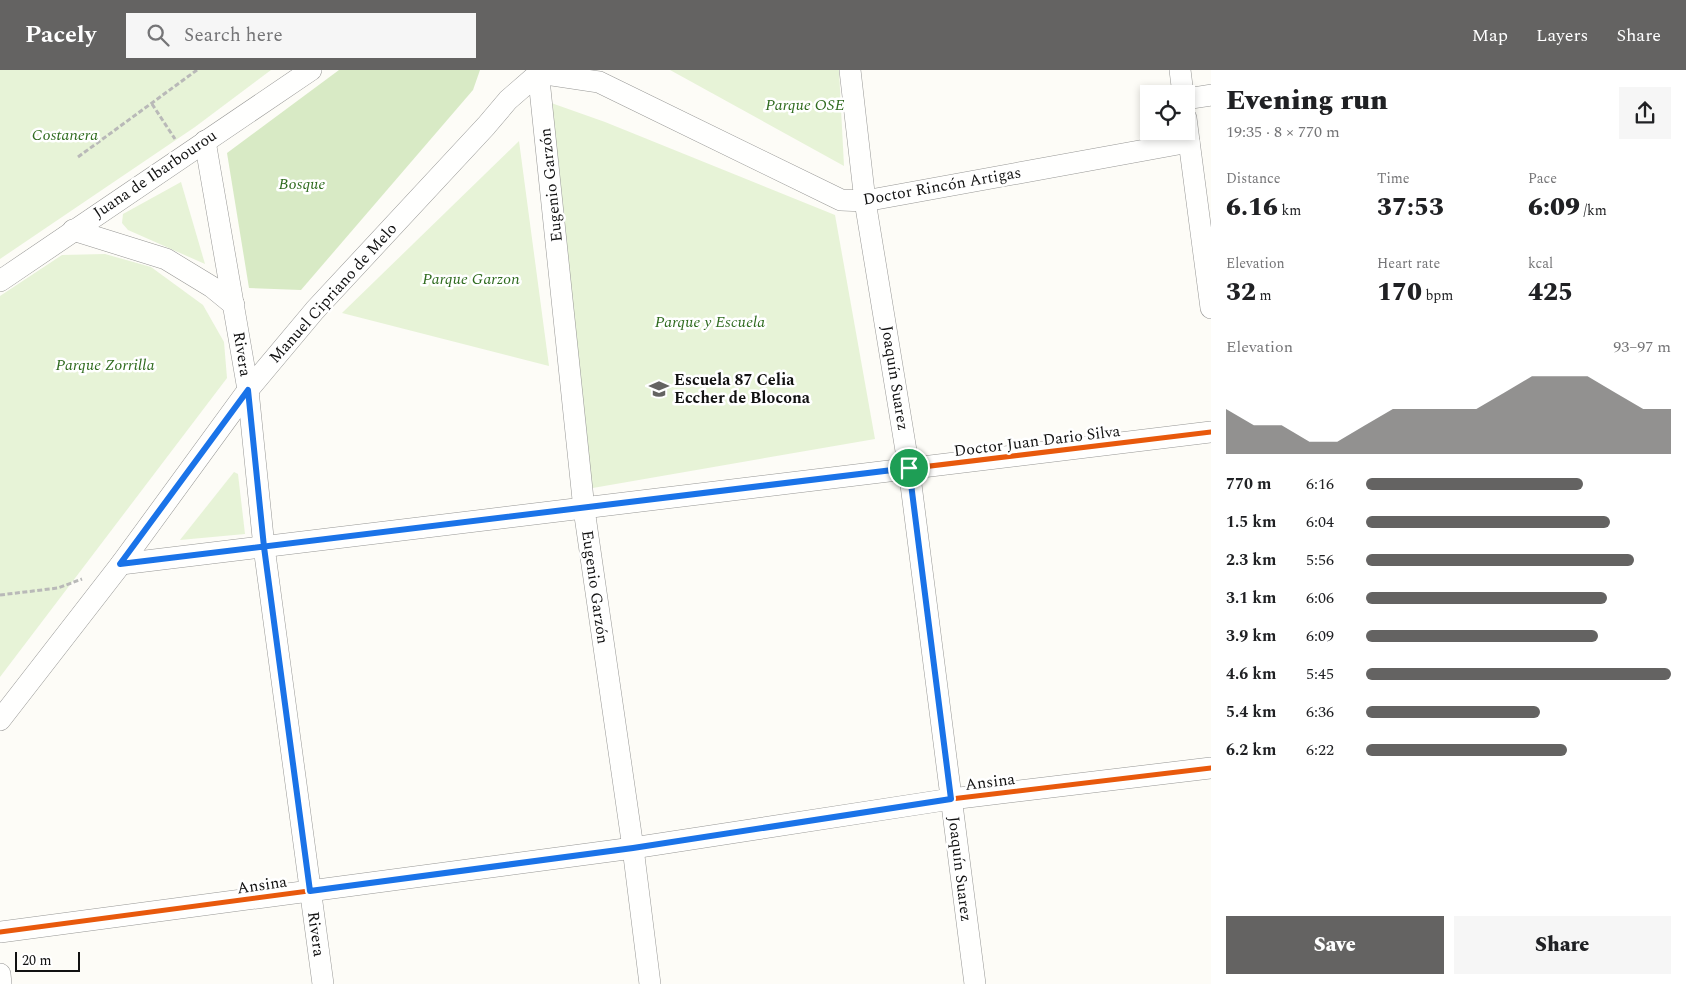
<!DOCTYPE html>
<meta charset="utf-8">
<style>
:root{--surface:#fff;--page:#f6f6f6;--text:#202124;--muted:#757577;--accent:#646362}
body{margin:0;font-family:Spectral,serif;background:var(--page);color:var(--text);height:100vh;display:flex;flex-direction:column;font-size:19px;white-space:nowrap}
*{box-sizing:border-box;margin:0}
p{font-size:16px;color:var(--muted)}
.icon{flex:none;width:28px;height:28px;fill:none;stroke:currentColor;stroke-width:2;stroke-linecap:round;stroke-linejoin:round}
.map{position:relative;flex:1;overflow:hidden}
.drawer{display:flex;flex-direction:column;background:var(--surface);width:475px}
.drawer>*{flex:none}
.controls{position:absolute;left:1140px;top:15px;display:grid;gap:10px}
.controls a{display:grid;place-items:center;width:55px;height:55px;border-radius:0px;background:var(--surface);box-shadow:0 2px 8px #0003;font-size:25px}
.scale{position:absolute;left:15px;bottom:12px;width:65px;box-sizing:border-box;padding-left:5px;border:2px solid #111;border-top:0;font-size:14px;line-height:18px;white-space:nowrap;color:#111;-webkit-text-stroke:4px #fff;paint-order:stroke}
.pin{position:absolute;display:grid;place-items:center;width:42px;height:42px;color:#fff;margin:-21px;border:2px solid #fff;border-radius:50%;box-shadow:0 1px 5px #0007}
.round{display:grid;place-items:center;flex:none;width:52px;height:52px;border-radius:0px;background:var(--page)}
.head{display:flex;align-items:center;justify-content:space-between;height:85px;padding:0 15px}
h1{font-size:28px;font-weight:800;line-height:38px}
.figures{display:grid;grid-template-columns:repeat(3,1fr);gap:8px;height:85px;padding:5px 15px}
.figures div{display:grid;align-content:center}
.figures b{font-size:25px;font-weight:800}
.figures small{font-size:14px;font-weight:400}
.figures p{font-size:14px}
.chart{height:140px;padding:10px 15px}
.chart p{display:flex;justify-content:space-between}
.chart svg{width:100%;height:90px;margin-top:5px;fill:var(--accent);opacity:.7}
.action{display:flex;gap:10px;margin-top:auto;padding:10px 15px}
.action a{flex:1;height:58px;border-radius:0px;background:var(--accent);color:#fff;font-size:20px;font-weight:800;line-height:58px;text-align:center}
.action a+a{background:var(--page);color:var(--text)}
ul{padding:0 15px;list-style:none;font-size:16px}
li{display:grid;grid-template-columns:80px 60px 1fr;align-items:center;height:38px}
li i{height:12px;border-radius:6px;background:var(--accent)}
header{display:flex;align-items:center;gap:30px;box-sizing:border-box;height:70px;padding:0 25px;background:var(--accent);color:#fff}
header strong{font-size:24px}
nav{display:flex;gap:28px;margin-inline-start:auto;font-size:18px}
.search{width:350px;height:45px;background:var(--page);display:flex;align-items:center;gap:12px;box-sizing:border-box;padding:0 18px;border-radius:0px;color:var(--muted);font-size:19px}
main{display:flex;flex:1;min-height:0}
.map>svg:first-child{display:block}
</style>
<header>
<strong>Pacely</strong>
<div class="search"><svg class="icon" aria-label="search" viewBox="0 0 24 24"><circle cx="10" cy="10" r="6"/><path d="M15 15l6 6"/></svg>Search here</div>
<nav><a>Map</a><a>Layers</a><a>Share</a></nav>
</header>
<main>
<div class="map">
<svg width="1211" height="914" viewBox="0 0 1211 914">
<rect width="100%" height="100%" fill="#fdfcf7"/>
<g fill="#e7f3d7">
<polygon points="0,0 271,0 195,57 0,189"/>
<polygon points="670,0 839,0 844,96"/>
<polygon points="540,29 605,52 835,145 875,369 587,419"/>
<polygon points="519,71 549,296 342,243"/>
<polygon points="181,112 205,194 128,160 122,153 123,144"/>
<polygon points="105,184 151,197 203,235 224,272 227,308 0,607 0,226 62,185"/>
<polygon points="234,402 238,404 245,464 180,470"/>
</g>
<polygon fill="#d8eac5" points="339,0 480,0 473,20 301,220 249,218 227,83"/>
<g fill="none" stroke-linecap="round" stroke-linejoin="round">
<defs>
<g id="minor">
<polyline points="538,0 584,439 633,778 650,914"/>
<polyline points="850,0 865,131 909,399 975,914"/>
<polyline points="1180,0 1183,24"/>
<polyline points="539,3 599,12 841,130 865,131 1189,72"/>
<polyline points="1186,29 1211,25"/>
<polyline points="1186,48 1211,238"/>
<polyline points="205,71 248,320 264,477 323,914"/>
<polyline points="73,160 166,189 212,217 234,235"/>
<polyline points="0,211 311,0"/>
<polyline points="121,494 1211,362"/>
<polyline points="0,650 121,494 248,320 315,240 486,56 508,30 539,3"/>
<polyline points="0,862 633,778 951,729 1211,698"/>
<polyline points="0,904 1,914"/>
</g>
</defs>
<use href="#minor" stroke="#979795" stroke-width="22"/>
<g stroke="#b9b9b8" stroke-width="3" stroke-dasharray="5 2.5" stroke-linecap="butt">
<polyline points="152,34 175,69"/>
<polyline points="78,87 197,0"/>
<polyline points="0,525 58,518 82,509"/>
</g>
<use href="#minor" stroke="#fffffe" stroke-width="21"/>
<defs>
<g id="cycleway">
<polyline points="121,494 1211,362"/>
<polyline points="0,862 633,778 951,729 1211,698"/>
</g>
</defs>
<use href="#cycleway" stroke="#fff" stroke-width="8"/>
<use href="#cycleway" stroke="#e8590c" stroke-width="5"/>
</g>
<g fill="none" stroke-linecap="round" stroke-linejoin="round">
<defs>
<path id="route" d="M909,398c-262,34 -525,65 -789,96l128,-174 16,157 46,344 323,-43 318,-49 -42,-331"/>
</defs>
<use href="#route" stroke="#fff" stroke-width="10"/>
<use href="#route" stroke="#1a73e8" stroke-width="6"/>
</g>
<defs>
<symbol id="school-bare" viewBox="-9 -9 18 18"><path d="M0-5L7-2L0 1L-7-2ZM-4 1L0 2.5L4 1V4Q0 6-4 4Z" fill="#646362" stroke="#fff" stroke-width="2.5" paint-order="stroke"/></symbol>
</defs>
<g fill-rule="evenodd">
<use href="#school-bare" x="645" y="305" width="28" height="28"/>
</g>
<g text-anchor="middle" dominant-baseline="central" stroke-width="5" stroke-linejoin="round" paint-order="stroke">
<g font-size="16" font-style="italic" fill="#2f6b1f" stroke="#fff">
<text x="805" y="35">Parque OSE</text>
<text x="65" y="65">Costanera</text>
<text x="302" y="114">Bosque</text>
<text x="471" y="209">Parque Garzon</text>
<text x="710" y="252">Parque y Escuela</text>
<text x="105" y="295">Parque Zorrilla</text>
</g>
<g font-size="16" fill="#111" stroke="#fff">
<text transform="translate(155 104) rotate(-34)">Juana de Ibarbourou</text>
<text transform="translate(551 115) rotate(-96)">Eugenio Garzón</text>
<text transform="translate(942 116) rotate(-10)">Doctor Rincón Artigas</text>
<text transform="translate(333 223) rotate(-48)">Manuel Cipriano de Melo</text>
<text transform="translate(242 284) rotate(81)">Rivera</text>
<text transform="translate(895 308) rotate(81)">Joaquín Suarez</text>
<text transform="translate(1037 371) rotate(-7)">Doctor Juan Dario Silva</text>
<text transform="translate(595 517) rotate(82)">Eugenio Garzón</text>
<text transform="translate(990 712) rotate(-7)">Ansina</text>
<text transform="translate(960 799) rotate(83)">Joaquín Suarez</text>
<text transform="translate(262 815) rotate(-8)">Ansina</text>
<text transform="translate(316 864) rotate(82)">Rivera</text>
</g>
<g font-size="16" font-weight="bold" fill="#111" stroke="#fff" text-anchor="start">
<text x="674" y="310">Escuela 87 Celia<tspan x="674" dy="18">Eccher de Blocona</tspan></text>
</g>
</g>
</svg>
<div class="controls">
<a><svg class="icon" aria-label="locate" viewBox="0 0 24 24"><circle cx="12" cy="12" r="6"/><path d="M12 2v4M12 18v4M2 12h4M18 12h4"/></svg></a>
</div>
<div class="scale">20 m</div>
<div class="pin" style="left:909px;top:398px;background:#1e9e55"><svg class="icon" aria-label="arrive" viewBox="0 0 24 24"><path d="M6 21V4h12l-3 4 3 4H6"/></svg></div>
</div>
<section class="drawer">
<div class="head"><div><h1>Evening run</h1><p>19:35 · 8 × 770 m</p></div><a class="round"><svg class="icon" aria-label="share" viewBox="0 0 24 24"><path d="M12 15V3M7 8l5-5 5 5M5 13v7h14v-7"/></svg></a></div>
<div class="figures">
<div><p>Distance</p><b>6.16<small> km</small></b></div>
<div><p>Time</p><b>37:53</b></div>
<div><p>Pace</p><b>6:09<small> /km</small></b></div>
</div>
<div class="figures">
<div><p>Elevation</p><b>32<small> m</small></b></div>
<div><p>Heart rate</p><b>170<small> bpm</small></b></div>
<div><p>kcal</p><b>425</b></div>
</div>
<div class="chart"><p><span>Elevation</span>93–97 m</p>
<svg viewBox="0 0 160 44" preserveAspectRatio="none"><path d="M0 44V22L10 30L20 30L30 38L40 38L50 30L60 22L70 22L80 22L90 22L100 14L110 6L120 6L130 6L140 14L150 22L160 22V44z"/></svg>
</div>
<ul>
<li><b>770 m</b>6:16<i style="width:71%"></i></li>
<li><b>1.5 km</b>6:04<i style="width:80%"></i></li>
<li><b>2.3 km</b>5:56<i style="width:88%"></i></li>
<li><b>3.1 km</b>6:06<i style="width:79%"></i></li>
<li><b>3.9 km</b>6:09<i style="width:76%"></i></li>
<li><b>4.6 km</b>5:45<i style="width:100%"></i></li>
<li><b>5.4 km</b>6:36<i style="width:57%"></i></li>
<li><b>6.2 km</b>6:22<i style="width:66%"></i></li>
</ul>
<div class="action"><a>Save</a><a>Share</a></div>
</section>
</main>
